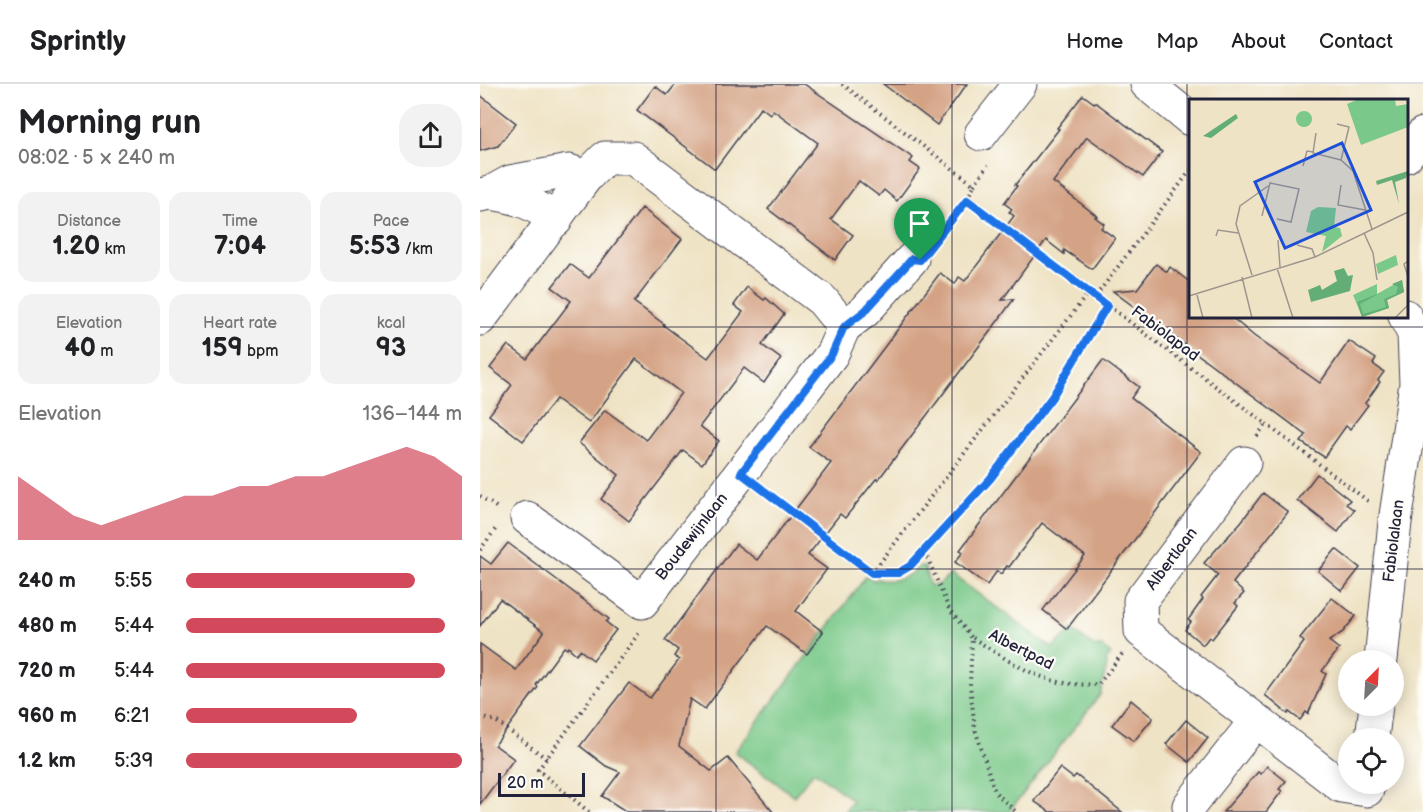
<!DOCTYPE html>
<meta charset="utf-8">
<style>
:root{--surface:#fff;--page:#f2f2f2;--text:#202124;--muted:#757577;--line:#e0e0e0;--accent:#d1495b}
body{margin:0;font-family:"Balsamiq Sans",sans-serif;background:var(--page);color:var(--text);height:100vh;display:flex;flex-direction:column;font-size:22px;white-space:nowrap}
*{box-sizing:border-box;margin:0}
p{font-size:20px;color:var(--muted)}
.icon{flex:none;width:33px;height:33px;fill:none;stroke:currentColor;stroke-width:2;stroke-linecap:round;stroke-linejoin:round}
.map{position:relative;flex:1;overflow:hidden}
.sheet{display:flex;flex-direction:column;background:var(--surface);width:480px}
.sheet>*{flex:none}
.needle{width:39px;rotate:24deg}
.tools{position:absolute;left:858px;top:566px;display:grid;gap:12px}
.tools a{display:grid;place-items:center;width:66px;height:66px;border-radius:50%;background:var(--surface);box-shadow:0 3px 15px #0003;font-size:30px}
.scale{position:absolute;left:18px;bottom:15px;width:87px;box-sizing:border-box;padding-left:6px;border:3px solid #22223b;border-top:0;font-size:16px;line-height:21px;white-space:nowrap;color:#22223b;-webkit-text-stroke:4px #fdfcf7;paint-order:stroke}
.pin{position:absolute;display:grid;place-items:center;width:51px;height:51px;color:#fff;margin:-62px -26px;border-radius:50% 50% 50% 0;rotate:-45deg;box-shadow:0 0 6px #0007}
.pin .icon{rotate:45deg}
.round{display:grid;place-items:center;flex:none;width:63px;height:63px;border-radius:24px;background:var(--page)}
.headline{display:flex;align-items:center;justify-content:space-between;height:102px;padding:0 18px}
h1{font-size:33px;font-weight:600;line-height:45px}
.figures{display:grid;grid-template-columns:repeat(3,1fr);gap:9px;height:102px;padding:6px 18px}
.figures div{display:grid;align-content:center;border-radius:15px;background:var(--page);text-align:center}
.figures b{font-size:26px;font-weight:600}
.figures small{font-size:16px;font-weight:400}
.figures p{font-size:16px}
.chart{height:168px;padding:12px 18px}
.chart p{display:flex;justify-content:space-between}
.chart svg{width:100%;height:108px;margin-top:6px;fill:var(--accent);opacity:.7}
ul{padding:0 18px;list-style:none;font-size:20px}
li{display:grid;grid-template-columns:96px 72px 1fr;align-items:center;height:45px}
li i{height:15px;border-radius:8px;background:var(--accent)}
header{display:flex;align-items:center;gap:36px;box-sizing:border-box;height:84px;padding:0 30px;background:var(--surface);border-bottom:2px solid var(--line)}
header strong{font-size:28px}
nav{display:flex;gap:33px;margin-inline-start:auto;font-size:21px}
main{display:flex;flex:1;min-height:0}
.map>svg:first-child{display:block}
</style>
<header>
<strong>Sprintly</strong>
<nav><a>Home</a><a>Map</a><a>About</a><a>Contact</a></nav>
</header>
<main>
<section class="sheet">
<div class="headline"><div><h1>Morning run</h1><p>08:02 · 5 × 240 m</p></div><a class="round"><svg class="icon" aria-label="share" viewBox="0 0 24 24"><path d="M12 15V3M7 8l5-5 5 5M5 13v7h14v-7"/></svg></a></div>
<div class="figures">
<div><p>Distance</p><b>1.20<small> km</small></b></div>
<div><p>Time</p><b>7:04</b></div>
<div><p>Pace</p><b>5:53<small> /km</small></b></div>
</div>
<div class="figures">
<div><p>Elevation</p><b>40<small> m</small></b></div>
<div><p>Heart rate</p><b>159<small> bpm</small></b></div>
<div><p>kcal</p><b>93</b></div>
</div>
<div class="chart"><p><span>Elevation</span>136–144 m</p>
<svg viewBox="0 0 160 44" preserveAspectRatio="none"><path d="M0 44V18L10 26L20 34L30 38L40 34L50 30L60 26L70 26L80 22L90 22L100 18L110 18L120 14L130 10L140 6L150 10L160 18V44z"/></svg>
</div>
<ul>
<li><b>240 m</b>5:55<i style="width:83%"></i></li>
<li><b>480 m</b>5:44<i style="width:94%"></i></li>
<li><b>720 m</b>5:44<i style="width:94%"></i></li>
<li><b>960 m</b>6:21<i style="width:62%"></i></li>
<li><b>1.2 km</b>5:39<i style="width:100%"></i></li>
</ul>
</section>
<div class="map">
<svg width="943" height="728" viewBox="0 0 943 728">
<rect width="100%" height="100%" fill="#fdfcf7"/>
<filter id="ink" filterUnits="userSpaceOnUse"><feTurbulence type="fractalNoise" baseFrequency=".0167" numOctaves="2"/><feDisplacementMap in="SourceGraphic" scale="12" xChannelSelector="R" yChannelSelector="G"/><feConvolveMatrix kernelMatrix="1 2 1 2 8 2 1 2 1" color-interpolation-filters="sRGB"/></filter>
<filter id="wash" filterUnits="userSpaceOnUse"><feTurbulence type="fractalNoise" baseFrequency=".008" numOctaves="4" result="noise"/><feDisplacementMap in="SourceGraphic" scale="24" xChannelSelector="R" yChannelSelector="G"/><feGaussianBlur stdDeviation="1.35" result="paint"/><feColorMatrix in="noise" values="0 0 0 0 0 0 0 0 0 0 0 0 0 0 0 0 0 1.4 0 .05"/><feComposite in="paint" operator="in"/></filter>
<g filter="url(#wash)">
<rect width="100%" height="100%" fill="#efe3c5"/>
<path fill="#7ac98a" stroke="#4e7662" stroke-width="1.5" d="M440,482h4l6,20 10,-2 11,-10 101,74 20,-18 23,17h7l9,7 -5,6 1,5 -7,30 -91,117h-165l8,-12 -38,-29 -20,25 -59,-44 132,-177 7,6 2,-2c17,4 31,0 44,-13z"/>
<g id="blocks">
<g fill="#d4a284">
<polygon points="196,0 324,0 433,74 430,78 440,85 417,117 404,106 399,112 379,97 351,135 373,151 355,176 288,125 338,59 293,26 290,30 281,23 235,85 157,26 175,2 187,11"/>
<polygon points="403,0 487,0 457,41"/>
<polygon points="0,11 36,39 18,62 0,67"/>
<polygon points="603,11 614,19 615,18 682,68 663,93 607,53 573,98 617,132 615,133 624,140 621,144 635,154 612,185 584,166 584,170 566,156 522,216 534,215 506,253 398,396 396,395 365,434 360,430 328,471 347,485 316,527 343,548 327,570 287,542 225,625 210,615 199,662 231,687 248,674 293,728 147,728 122,712 140,688 126,682 100,662 149,599 170,614 199,576 194,572 198,566 185,556 256,460 277,476 351,379 329,363 460,189 475,200 479,193 485,197 534,132 529,128 532,125 524,119 537,102 535,101 579,45 577,44"/>
<polygon points="162,124 202,155 154,218 184,240 183,241 228,274 263,228 254,221 267,203 284,216 286,214 304,230 282,261 301,275 292,287 284,299 264,284 220,342 239,357 230,369 222,380 203,366 149,437 121,415 139,391 99,359 125,326 166,356 201,309 156,275 109,339 76,315 43,357 9,331 32,301 10,284 28,261 47,275 91,217 72,203 90,180 109,194"/>
<polygon points="676,180 687,188 690,183 711,199 711,232 750,232 774,252 840,299 869,257 896,275 893,280 904,288 898,296 900,298 885,319 888,321 870,345 866,342 844,373 821,358 826,351 633,207 657,205"/>
<polygon points="623,276 659,303 651,314 721,368 587,545 563,526 605,472 562,439 529,483 527,482 521,490 517,487 507,501 475,478 483,468 480,466"/>
<polygon points="837,390 870,416 866,420 874,426 858,448 817,416"/>
<polygon points="783,409 808,428 753,499 764,509 755,519 758,522 732,555 729,553 723,561 705,546 711,538 708,536 723,515 721,513 738,491 724,479 761,438"/>
<polygon points="28,459 129,535 126,538 136,546 113,576 100,566 96,570 88,563 87,565 84,563 56,601 58,603 15,661 34,675 0,720 0,560 36,586 64,548 20,515 0,542 0,472 11,480"/>
<polygon points="856,465 880,484 862,507 838,487"/>
<polygon points="852,514 876,532 863,548 849,557 859,565 842,587 846,590 828,630 826,628 820,636 809,628 808,630 785,611 824,558 820,554"/>
<polygon points="651,616 673,634 654,657 632,641"/>
<polygon points="706,636 728,654 709,678 686,660"/>
<polygon points="787,682 806,697 799,705 802,707 786,728 743,728 778,688 781,690"/>
<polygon points="580,684 593,694 596,691 642,728 570,728 554,717"/>
</g>
</g>
</g>
<g filter="url(#ink)">
<use href="#blocks" fill-opacity="0" stroke="#413f50" stroke-width="1.5"/>
<g fill="none" stroke-linecap="round" stroke-linejoin="round">
<defs>
<g id="minor">
<polyline points="667,0 710,35"/>
<polyline points="501,50 540,0"/>
<polyline points="926,72 943,50"/>
<path d="M10,109c28,4 43,10 66,27"/>
<polyline points="0,111 10,109 30,98 89,87 106,93"/>
<polyline points="0,235 106,93 125,74 153,74 342,216 364,243 352,270 162,518 47,434"/>
<polyline points="364,243 385,227 432,175"/>
<polyline points="764,379 660,517 661,547 861,702 887,706"/>
<polyline points="901,576 915,438 936,300 934,250 925,232"/>
<polyline points="892,654 896,621"/>
<polyline points="709,722 775,638"/>
</g>
</defs>
<use href="#minor" stroke="#413f50" stroke-width="35"/>
<g stroke="#413f50" stroke-width="4" stroke-dasharray="1.5 4.5" stroke-linecap="butt">
<polyline points="362,0 494,101 487,116 786,340 777,352"/>
<polyline points="494,101 508,81"/>
<polyline points="456,155 487,116"/>
<polyline points="616,212 710,87"/>
<polyline points="786,340 888,417"/>
<polyline points="284,407 392,489 418,489 430,482 510,395 572,313 627,223"/>
<polyline points="0,412 19,425"/>
<polyline points="0,466 17,443"/>
<polyline points="445,468 469,525 492,554 490,601 495,645 515,708 536,728"/>
<polyline points="392,489 609,208"/>
<path d="M493,554c28,18 59,40 92,45 11,2 22,1 33,2l24,-31"/>
<polyline points="0,633 16,637 67,675"/>
<polyline points="109,728 58,686 159,549"/>
</g>
<use href="#minor" stroke="#fff" stroke-width="33"/>
</g>
</g>
<g fill="none" stroke-linecap="round" stroke-linejoin="round" filter="url(#ink)">
<defs>
<polygon id="route" points="487,116 627,222 572,313 510,395 430,482 418,489 392,489 261,389 352,270 364,243 385,227 432,175 440,176"/>
</defs>
<use href="#route" stroke="#fff" stroke-width="12"/>
<use href="#route" stroke="#1a73e8" stroke-width="8"/>
</g>
<path fill="none" stroke="#22223b" stroke-width="1.5" stroke-opacity="0.55" d="M236,0v728M472,0v728M707,0v728M0,243h943M0,485h943"/>
<g text-anchor="middle" dominant-baseline="central" stroke-width="4.5" stroke-linejoin="round" paint-order="stroke">
<g font-size="16" fill="#22223b" stroke="#fdfcf7">
<text transform="translate(685 250) rotate(37)">Fabiolapad</text>
<text transform="translate(212 453) rotate(-52)">Boudewijnlaan</text>
<text transform="translate(914 457) rotate(-83)">Fabiolalaan</text>
<text transform="translate(692 475) rotate(-53)">Albertlaan</text>
<text transform="translate(541 566) rotate(27)">Albertpad</text>
</g>
</g>
<g transform="translate(709 15)">
<rect width="219" height="219" fill="#efe3c5"/>
<path d="M170,0h36l1,7 12,-2v23l-47,18 -14,-41zM107 20a8 8 0 1 1 16 0a8 8 0 1 1-16 0ZM129,108l18,1 -2,19 6,1 2,8 -20,16 4,-16 -20,-4 5,-21zM207,156l2,10 -20,9 -2,-10zM213,181l2,12 -17,8 2,8 -27,9 -9,-22 24,-11v10z" fill="#7ac98a"/>
<path d="M47,15l2,4 -27,20 -8,-2zM219,72l-2,7 -11,4 4,22 -7,-24 -15,5 -1,-4zM155,169l4,8 5,-1 -3,16 -39,11 -3,-12 12,-5 2,5 15,-9 -3,-10zM213,181l2,12 -17,8 2,8 -27,9 -5,-15 23,-9 -20,11 3,10 23,-7 -2,-8 12,-5 2,-7 -6,-3z" fill="#63ad76"/>
<path fill="none" stroke="#9d968e" stroke-width="1.5" d="M148,25l12,3 -8,33 12,11 19,58M127,34l-3,20 28,7M114,67l4,-15 6,1M152,86l-3,20 27,5M73,117l8,-33 29,6 -8,33 -14,-3M175,134l9,20 4,27M27,137l2,-6 20,3M89,141l2,27M108,146l15,4 3,8M219,162l-4,3 4,13M88,169l16,50M63,176l-16,-51 4,-18 28,-20M53,178l10,41M8,196l6,23M0,197l126,-39 93,-45M206,219l13,-13"/>
<path fill="#1d4ed8" fill-opacity="0.15" stroke="#1d4ed8" stroke-width="3" d="M153,44l29,67 -86,38 -30,-66z"/>
<rect width="219" height="219" fill="none" stroke="#22223b" stroke-width="3"/>
</g>
</svg>
<div class="tools">
<a><svg class="needle" viewBox="-14 -14 28 28"><path d="M0-13l5 13h-10z" fill="#e53935"/><path d="M0 13l5-13h-10z" fill="#757577"/></svg></a>
<a><svg class="icon" aria-label="locate" viewBox="0 0 24 24"><circle cx="12" cy="12" r="6"/><path d="M12 2v4M12 18v4M2 12h4M18 12h4"/></svg></a>
</div>
<div class="scale">20 m</div>
<div class="pin" style="left:440px;top:176px;background:#1e9e55"><svg class="icon" aria-label="arrive" viewBox="0 0 24 24"><path d="M6 21V4h12l-3 4 3 4H6"/></svg></div>
</div>
</main>
